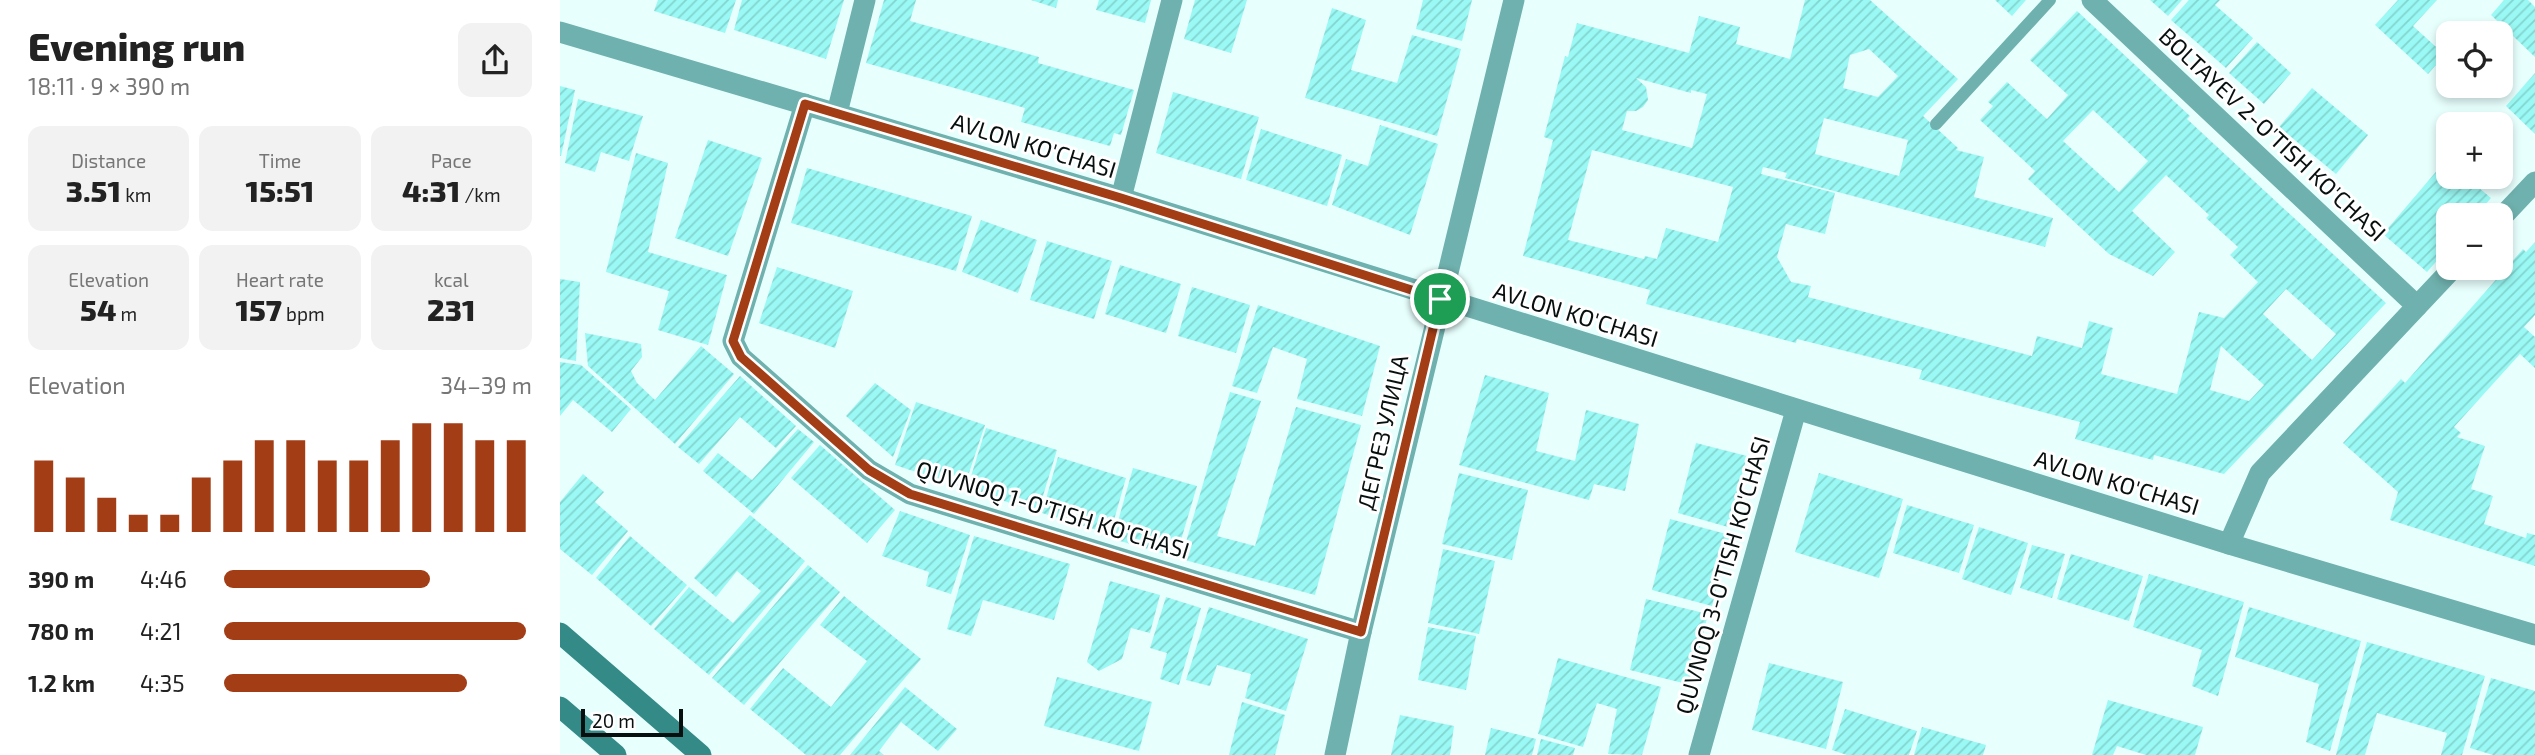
<!DOCTYPE html>
<meta charset="utf-8">
<style>
:root{--surface:#fff;--page:#f2f2f2;--text:#222;--muted:#767676;--accent:#a33d16}
body{margin:0;font-family:"Exo 2",sans-serif;background:var(--page);color:var(--text);height:100vh;display:flex;flex-direction:column;font-size:26px;white-space:nowrap}
*{box-sizing:border-box;margin:0}
p{font-size:23px;color:var(--muted)}
.icon{flex:none;width:38px;height:38px;fill:none;stroke:currentColor;stroke-width:2;stroke-linecap:round;stroke-linejoin:round}
.map{position:relative;flex:1;overflow:hidden}
.details{display:flex;flex-direction:column;background:var(--surface);width:560px}
.details>*{flex:none}
.buttons{position:absolute;left:1876px;top:21px;display:grid;gap:14px}
.buttons a{display:grid;place-items:center;width:77px;height:77px;border-radius:14px;background:var(--surface);box-shadow:0 4px 10px #0003;font-size:35px}
.scale{position:absolute;left:21px;bottom:18px;width:102px;box-sizing:border-box;padding-left:7px;border:4px solid #08100f;border-top:0;font-size:19px;line-height:24px;white-space:nowrap;color:#08100f;-webkit-text-stroke:5px #fff;paint-order:stroke}
.pin{position:absolute;display:grid;place-items:center;width:60px;height:60px;color:#fff;margin:-30px;border:4px solid #fff;border-radius:50%;box-shadow:0 2px 7px #0007}
.round{display:grid;place-items:center;flex:none;width:74px;height:74px;border-radius:14px;background:var(--page)}
.head{display:flex;align-items:center;justify-content:space-between;height:119px;padding:0 28px}
h1{font-size:38px;font-weight:800;line-height:52px}
.figures{display:grid;grid-template-columns:repeat(3,1fr);gap:10px;height:119px;padding:7px 28px}
.figures div{display:grid;align-content:center;border-radius:14px;background:var(--page);text-align:center}
.figures b{font-size:30px;font-weight:800}
.figures small{font-size:19px;font-weight:400}
.figures p{font-size:19px}
.chart{height:196px;padding:14px 28px}
.chart p{display:flex;justify-content:space-between}
.chart svg{width:100%;height:126px;margin-top:7px;stroke:var(--accent);stroke-width:6}
ul{padding:0 28px;list-style:none;font-size:23px}
li{display:grid;grid-template-columns:112px 84px 1fr;align-items:center;height:52px}
li i{height:18px;border-radius:9px;background:var(--accent)}
main{display:flex;flex:1;min-height:0}
.map>svg:first-child{display:block}
</style>
<main>
<section class="details">
<div class="head"><div><h1>Evening run</h1><p>18:11 · 9 × 390 m</p></div><a class="round"><svg class="icon" aria-label="share" viewBox="0 0 24 24"><path d="M12 15V3M7 8l5-5 5 5M5 13v7h14v-7"/></svg></a></div>
<div class="figures">
<div><p>Distance</p><b>3.51<small> km</small></b></div>
<div><p>Time</p><b>15:51</b></div>
<div><p>Pace</p><b>4:31<small> /km</small></b></div>
</div>
<div class="figures">
<div><p>Elevation</p><b>54<small> m</small></b></div>
<div><p>Heart rate</p><b>157<small> bpm</small></b></div>
<div><p>kcal</p><b>231</b></div>
</div>
<div class="chart"><p><span>Elevation</span>34–39 m</p>
<svg viewBox="0 0 160 44" preserveAspectRatio="none"><path d="M5 44V19M15 44V25M25 44V32M35 44V38M45 44V38M55 44V25M65 44V19M75 44V12M85 44V12M95 44V19M105 44V19M115 44V12M125 44V6M135 44V6M145 44V12M155 44V12"/></svg>
</div>
<ul>
<li><b>390 m</b>4:46<i style="width:67%"></i></li>
<li><b>780 m</b>4:21<i style="width:98%"></i></li>
<li><b>1.2 km</b>4:35<i style="width:79%"></i></li>
</ul>
</section>
<div class="map">
<svg width="1975" height="755" viewBox="0 0 1975 755">
<defs>
<pattern id="building-hatch" width="6" height="6" patternUnits="userSpaceOnUse" patternTransform="scale(1.75)"><rect width="6" height="6" fill="#9af9f4"/><path d="M-1 1l2-2M0 6l6-6M5 7l2-2" fill="none" stroke="#83d4d0"/></pattern>
</defs>
<rect width="100%" height="100%" fill="#e7fffd"/>
<g fill="url(#building-hatch)" fill-rule="evenodd">
<polygon points="98,0 176,0 165,33 94,11"/>
<polygon points="182,0 284,0 266,59 174,30"/>
<polygon points="324,0 356,0 350,21 479,57 478,63 574,90 561,135 554,133 550,146 461,122 465,108 306,63"/>
<polygon points="471,0 498,0 496,8"/>
<polygon points="539,0 591,0 585,23 536,10"/>
<polygon points="635,0 687,0 671,53 624,39"/>
<polygon points="863,0 912,0 902,41 856,29"/>
<path d="M1245,0h65l88,79 -35,37 35,32 -2,2 28,7 -10,40 79,21 -8,29 -260,-69 2,-5 -24,-6 -2,7 74,19 -10,41 -39,-10 -9,33 14,25 20,4 -3,11 224,59 5,-20 45,12 7,-27 24,7 -12,46 76,20 22,-82 25,6 34,-36 -28,-27 8,-8 -32,-29 3,-3 -43,-40 -34,36 43,41 -22,24 -44,-22 -81,-75 7,-8 -55,-51 13,-14 -5,-4 19,-20 40,37 21,-24 -38,-35 47,-49 113,105 -3,3 199,184 -162,171 -70,-19 -1,5 -78,-21 5,-17 -161,-43 3,-9 -125,-31 -1,4 -150,-39 4,-14 -127,-34 30,-116 -9,-3 21,-81 3,1 9,-34 112,30 10,-37 41,11 -4,17 54,15zM1309,49l29,27 -20,21 -35,-9 7,-33zM1076,78l55,15v-3l16,4 -15,54 -70,-18 5,-19h9l7,-4 5,-7 -2,-13zM1533,110l55,51 -29,31 -56,-51zM1264,118l84,22 -9,36 -84,-22zM1032,150l141,37 -15,55 -52,-14 -9,31 -12,-3 -1,3 -76,-19zM1726,289l50,45 -24,26 -49,-46zM1661,346l43,39 -15,16 -39,-11z"/>
<polygon points="1435,0 1466,0 1452,16"/>
<polygon points="1590,0 1622,0 1608,16"/>
<polygon points="1629,0 1660,0 1655,5 1693,38 1666,68 1611,20"/>
<polygon points="1838,0 1877,0 1853,26 1885,55 1868,74 1815,25"/>
<polygon points="1944,0 1968,0 1975,7 1975,57 1931,15"/>
<polygon points="772,8 806,20 791,70 837,83 852,35 901,49 877,136 745,98"/>
<polygon points="1697,42 1731,73 1704,104 1669,73"/>
<polygon points="1975,73 1975,134 1946,106"/>
<polygon points="0,86 15,90 1,156 0,156"/>
<polygon points="1752,88 1808,135 1776,174 1719,127"/>
<polygon points="613,92 699,117 681,179 596,153"/>
<polygon points="18,99 83,116 69,161 41,152 35,172 5,163"/>
<polygon points="820,125 878,144 850,235 772,205 786,159 808,166"/>
<polygon points="701,129 782,155 767,206 686,180"/>
<polygon points="148,140 202,158 168,256 115,238"/>
<polygon points="76,153 108,163 88,252 167,275 148,345 98,330 109,291 46,272"/>
<polygon points="1886,160 1888,177 1906,177 1931,198 1916,215 1888,215 1888,248 1867,272 1823,234"/>
<polygon points="247,168 412,216 396,271 231,223"/>
<polygon points="421,220 477,240 458,293 402,272"/>
<polygon points="487,241 552,261 534,319 470,300"/>
<polygon points="1975,242 1975,315 1964,327 1975,337 1975,368 1960,354 1894,427 1901,433 1897,437 1925,446 1911,489 1933,496 1924,524 1966,538 1967,533 1975,535 1975,566 1830,520 1838,492 1783,443 1841,379 1845,383 1963,249 1966,252"/>
<polygon points="560,265 621,284 606,333 545,314"/>
<polygon points="217,267 293,291 275,348 199,323"/>
<polygon points="0,279 20,282 16,361 0,358"/>
<polygon points="632,287 690,305 676,353 618,336"/>
<polygon points="698,305 820,346 802,416 737,399 747,359 713,347 697,393 672,386"/>
<polygon points="25,333 81,344 82,357 71,371 77,383 95,400 141,346 174,374 115,444 28,366"/>
<polygon points="0,362 21,365 71,409 52,432 13,400 0,416"/>
<polygon points="925,375 989,393 976,451 1015,461 1026,410 1079,424 1065,491 1034,484 1029,500 899,465"/>
<polygon points="180,376 236,426 216,448 180,417 139,464 118,447"/>
<polygon points="315,383 351,410 333,457 286,416"/>
<polygon points="670,392 701,401 657,536 695,546 736,407 801,425 755,595 621,559"/>
<polygon points="356,402 425,425 404,488 335,465"/>
<polygon points="426,428 497,450 478,512 407,489"/>
<polygon points="238,429 254,442 194,514 143,471 158,453 192,480"/>
<polygon points="1136,443 1187,456 1168,527 1118,513"/>
<polygon points="260,445 335,510 307,543 231,478"/>
<polygon points="498,457 566,478 550,534 482,513"/>
<polygon points="573,468 637,486 616,557 553,539"/>
<polygon points="899,473 968,490 952,560 882,544"/>
<polygon points="1259,473 1343,499 1319,578 1235,552"/>
<polygon points="23,474 44,492 35,502 68,531 32,575 0,549 0,502"/>
<polygon points="1347,505 1414,525 1399,573 1333,553"/>
<polygon points="340,511 410,535 391,594 366,586 369,572 322,556"/>
<polygon points="190,515 245,561 149,675 94,629 129,587 173,623 201,591 177,571 156,597 134,578"/>
<polygon points="1110,519 1170,535 1152,606 1092,590"/>
<polygon points="1419,527 1468,543 1451,595 1402,579"/>
<polygon points="70,536 127,585 91,626 36,578"/>
<polygon points="414,536 510,564 494,620 423,600 411,636 387,629"/>
<polygon points="1472,545 1505,554 1492,598 1460,588"/>
<polygon points="883,549 935,561 919,634 868,623"/>
<polygon points="1511,554 1583,576 1569,621 1497,599"/>
<polygon points="248,565 280,592 184,705 152,678"/>
<polygon points="1589,574 1684,602 1658,696 1632,686 1642,650 1573,627"/>
<polygon points="550,581 600,595 590,633 571,628 562,659 539,671 527,662"/>
<polygon points="284,596 361,659 280,755 246,755 190,709 223,668 271,707 307,661 260,625"/>
<polygon points="606,597 641,608 619,685 600,679 607,653 590,648"/>
<polygon points="1086,599 1148,614 1131,685 1070,670"/>
<polygon points="649,607 748,639 726,711 685,698 691,674 657,665 650,686 626,680"/>
<polygon points="1689,607 1801,641 1770,751 1746,742 1759,684 1675,657"/>
<polygon points="868,627 916,636 906,690 858,680"/>
<polygon points="1807,642 1925,676 1902,755 1881,755 1887,733 1817,713 1805,755 1776,755"/>
<polygon points="998,658 1101,687 1082,755 1048,754 1057,709 1037,703 1023,747 978,734"/>
<polygon points="1209,663 1283,682 1266,749 1192,730"/>
<polygon points="497,677 592,702 579,751 484,726"/>
<polygon points="1931,678 1975,691 1975,755 1933,755 1910,748"/>
<polygon points="345,687 397,729 378,751 341,722 319,751 324,755 290,755"/>
<polygon points="1548,700 1643,727 1635,755 1586,755 1557,746 1553,755 1532,755"/>
<polygon points="682,702 725,715 715,755 669,755"/>
<polygon points="1285,709 1357,731 1349,755 1287,755 1272,750"/>
<polygon points="840,715 894,726 890,755 831,755"/>
<polygon points="1362,727 1426,745 1423,755 1354,755"/>
<polygon points="931,728 976,739 972,755 925,755"/>
<polygon points="981,739 1015,748 1013,755 977,755"/>
</g>
<g fill="none" stroke-linecap="round" stroke-linejoin="round">
<polyline stroke="#6fb1ae" stroke-width="12" points="1376,124 1490,0"/>
<g stroke="#6fb1ae" stroke-width="21">
<polyline points="1532,0 1857,306"/>
<polyline points="0,32 561,198 1669,544 1975,635"/>
<polyline points="245,104 173,341 181,357 309,470 350,494 801,632"/>
<polyline points="277,113 305,0"/>
<polyline points="561,198 612,0"/>
<polyline points="1941,218 1975,182"/>
<polyline points="1669,544 1700,473 1893,268"/>
<polyline points="775,755 801,632 954,0"/>
<polyline points="1139,755 1236,410"/>
</g>
<g stroke="#338a87" stroke-width="21">
<polyline points="0,633 141,755"/>
<polyline points="0,707 56,755"/>
</g>
</g>
<g fill="none" stroke-linecap="round" stroke-linejoin="round">
<defs>
<polygon id="route" points="245,104 561,198 880,299 801,632 350,494 309,470 181,357 173,341"/>
</defs>
<use href="#route" stroke="#fff" stroke-width="14"/>
<use href="#route" stroke="#a33d16" stroke-width="9"/>
</g>
<g text-anchor="middle" dominant-baseline="central" stroke-width="6" stroke-linejoin="round" paint-order="stroke">
<g font-size="23" fill="#08100f" stroke="#fff">
<text transform="translate(1713 134) rotate(43)">BOLTAYEV 2-O'TISH KO'CHASI</text>
<text transform="translate(474 145) rotate(17)">AVLON KO'CHASI</text>
<text transform="translate(1016 314) rotate(17)">AVLON KO'CHASI</text>
<text transform="translate(822 432) rotate(-77)">ДЕГРЕЗ УЛИЦА</text>
<text transform="translate(1557 482) rotate(17)">AVLON KO'CHASI</text>
<text transform="translate(493 509) rotate(17)">QUVNOQ 1-O'TISH KO'CHASI</text>
<text transform="translate(1162 575) rotate(-74)">QUVNOQ 3-O'TISH KO'CHASI</text>
</g>
</g>
</svg>
<div class="buttons">
<a><svg class="icon" aria-label="locate" viewBox="0 0 24 24"><circle cx="12" cy="12" r="6"/><path d="M12 2v4M12 18v4M2 12h4M18 12h4"/></svg></a>
<a>+</a>
<a>−</a>
</div>
<div class="scale">20 m</div>
<div class="pin" style="left:880px;top:299px;background:#1e9e55"><svg class="icon" aria-label="arrive" viewBox="0 0 24 24"><path d="M6 21V4h12l-3 4 3 4H6"/></svg></div>
</div>
</main>
